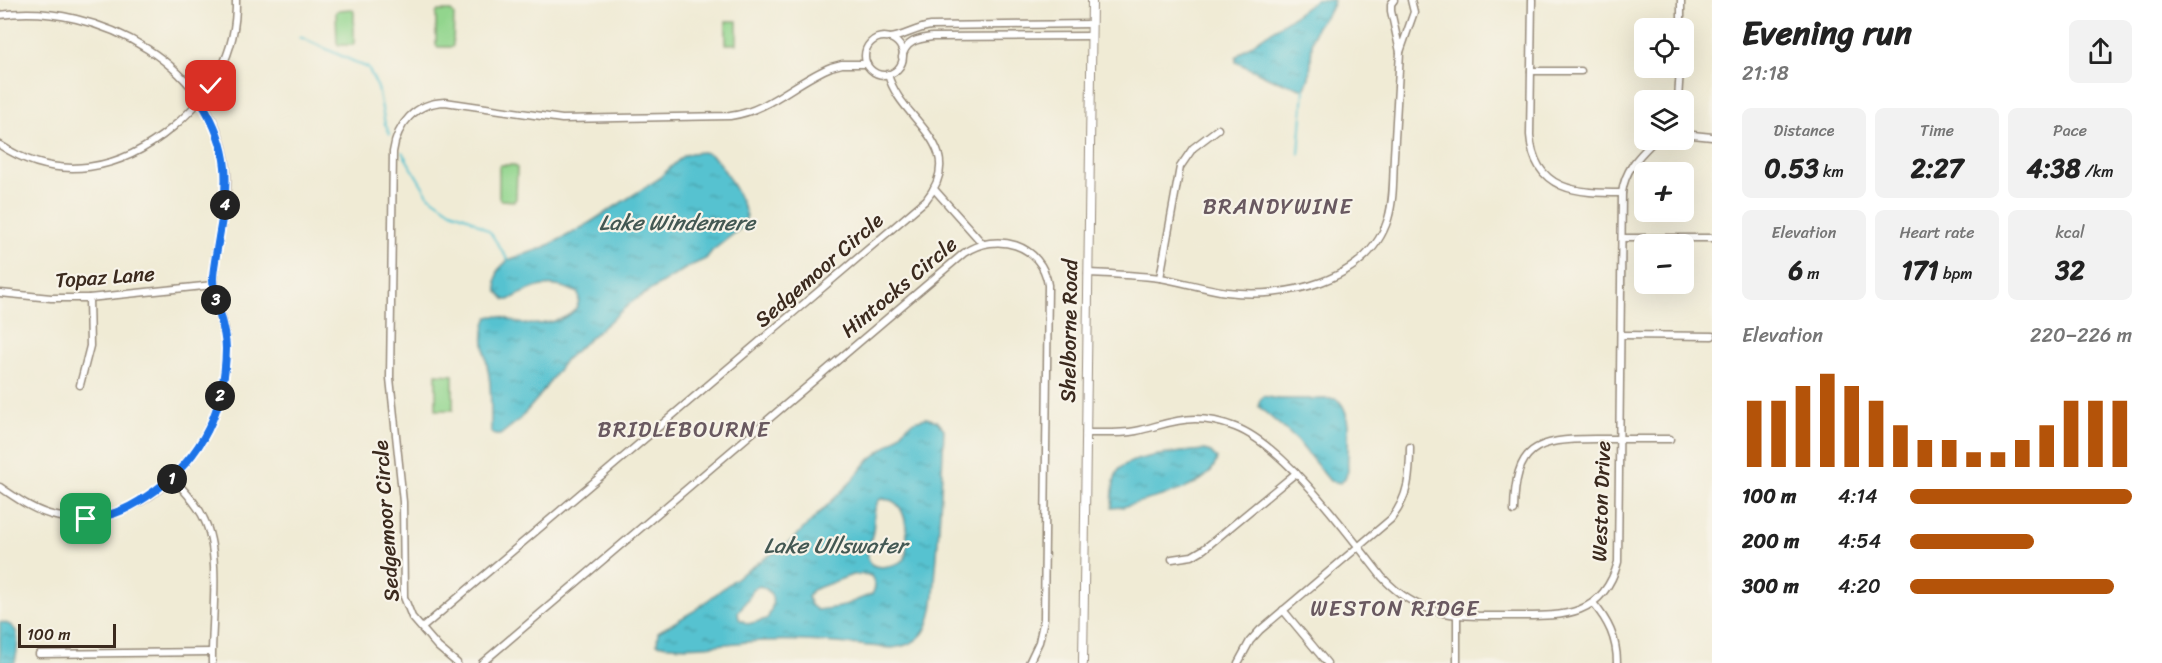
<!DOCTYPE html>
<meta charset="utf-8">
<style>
:root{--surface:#fff;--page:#f2f2f2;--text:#222;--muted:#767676;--accent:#b45309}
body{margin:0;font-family:Sriracha,sans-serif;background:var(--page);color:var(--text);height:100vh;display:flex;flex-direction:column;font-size:22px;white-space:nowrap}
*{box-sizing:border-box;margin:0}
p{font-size:20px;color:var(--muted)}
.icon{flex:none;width:33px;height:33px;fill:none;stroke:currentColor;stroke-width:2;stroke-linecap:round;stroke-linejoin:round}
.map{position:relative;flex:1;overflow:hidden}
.panel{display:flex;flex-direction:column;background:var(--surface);width:450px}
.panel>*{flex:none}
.fabs{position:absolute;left:1634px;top:18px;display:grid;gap:12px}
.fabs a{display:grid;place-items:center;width:60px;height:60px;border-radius:9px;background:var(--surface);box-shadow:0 6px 24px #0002;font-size:30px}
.scale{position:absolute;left:18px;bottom:15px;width:98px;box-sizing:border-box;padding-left:6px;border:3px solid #3b2a1e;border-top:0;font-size:16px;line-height:21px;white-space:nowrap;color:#3b2a1e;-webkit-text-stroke:4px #f7f3e8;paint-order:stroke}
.pin{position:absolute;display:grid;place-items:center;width:51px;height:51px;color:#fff;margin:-26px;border-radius:12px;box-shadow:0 3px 9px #0006}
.km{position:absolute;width:30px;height:30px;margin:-15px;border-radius:50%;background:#222;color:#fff;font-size:16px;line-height:30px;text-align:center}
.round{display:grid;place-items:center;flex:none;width:63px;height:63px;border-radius:9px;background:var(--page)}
.headline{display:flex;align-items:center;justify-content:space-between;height:102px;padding:0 30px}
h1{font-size:33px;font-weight:800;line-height:45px}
.metrics{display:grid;grid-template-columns:repeat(3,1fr);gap:9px;height:102px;padding:6px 30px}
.metrics div{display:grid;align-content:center;border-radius:9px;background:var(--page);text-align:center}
.metrics b{font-size:26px;font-weight:800}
.metrics small{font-size:16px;font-weight:400}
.metrics p{font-size:16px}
.chart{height:168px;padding:12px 30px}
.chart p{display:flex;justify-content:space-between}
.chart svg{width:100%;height:108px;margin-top:6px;stroke:var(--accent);stroke-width:6}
ul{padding:0 30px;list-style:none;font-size:20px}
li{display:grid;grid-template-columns:96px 72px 1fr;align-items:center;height:45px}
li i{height:15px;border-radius:8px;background:var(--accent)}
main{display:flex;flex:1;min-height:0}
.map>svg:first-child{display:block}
</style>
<main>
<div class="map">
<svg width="1712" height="663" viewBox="0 0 1712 663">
<defs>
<pattern id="water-ripples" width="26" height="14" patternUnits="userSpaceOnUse" patternTransform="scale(1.5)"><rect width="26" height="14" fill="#56c2d0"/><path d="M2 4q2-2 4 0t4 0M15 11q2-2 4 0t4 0" fill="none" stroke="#489ea8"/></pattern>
</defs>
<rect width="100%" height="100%" fill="#f7f3e8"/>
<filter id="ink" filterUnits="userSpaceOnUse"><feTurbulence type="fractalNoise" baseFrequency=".0167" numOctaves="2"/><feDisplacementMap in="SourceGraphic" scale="12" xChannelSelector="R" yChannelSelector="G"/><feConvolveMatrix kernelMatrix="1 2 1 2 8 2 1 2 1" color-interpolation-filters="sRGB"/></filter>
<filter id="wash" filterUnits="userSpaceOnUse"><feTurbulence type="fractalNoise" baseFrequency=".008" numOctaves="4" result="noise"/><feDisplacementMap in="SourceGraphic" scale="24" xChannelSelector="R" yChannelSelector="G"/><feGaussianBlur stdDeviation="1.35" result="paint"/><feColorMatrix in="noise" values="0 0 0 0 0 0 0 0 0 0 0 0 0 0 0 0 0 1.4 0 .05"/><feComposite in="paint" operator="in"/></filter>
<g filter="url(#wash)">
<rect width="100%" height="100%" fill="#f0ebd5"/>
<g fill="#92d58d" stroke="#668056" stroke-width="1.5">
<polygon points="352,9 354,12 354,43 352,45 339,45 337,43 336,12 339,10"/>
<polygon points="438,11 451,11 454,14 453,45 452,47 438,47 436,45 436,14"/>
<rect x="726" y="21" width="11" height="23"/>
<polygon points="501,165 514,165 517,168 516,199 514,201 501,200 499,198 499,167"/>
<polygon points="436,374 453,375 453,410 436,410"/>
</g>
<g fill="url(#water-ripples)" stroke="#487677" stroke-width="1.5" fill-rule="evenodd">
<path d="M1315,0h19c-2,12 -12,18 -18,28 -9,19 0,42 -12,61l-32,-10 -36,-17v-5c25,-21 54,-36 79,-57z"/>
<path d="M702,152c3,1 6,1 9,3 11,6 32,48 36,61l-5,11 -30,24 -6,8 -18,8 -55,34 -67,58 -28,39 -19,22 -19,15h-5l-4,-3c0,-16 0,-33 -1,-49 -2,-20 -12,-47 -2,-66 15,-4 22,5 36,7 19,2 61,-5 54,-31 -27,-14 -44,-7 -69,7h-4l-8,-9 -1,-10 2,-11 10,-10 35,-12 35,-18 79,-50 26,-24 8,-3z"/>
<path d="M1263,396l15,3h58c19,11 10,52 12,72l-3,7 -4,5 -11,-2 -34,-42 -37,-32v-5z"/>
<path d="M926,418l11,3 7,8c-2,46 -4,93 -8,139 -2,20 -1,46 -12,64 -8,11 -19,14 -32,16 -43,-4 -86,-9 -129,-7 -34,1 -72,10 -106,3l1,-12 36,-21 46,-36 51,-34 59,-58 17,-21 30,-24 9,-11 8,-6zM880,499c5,1 10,0 14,3 15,9 14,42 11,57 -7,6 -33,14 -37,0 -2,-8 4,-20 5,-28 2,-12 -1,-22 7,-32zM863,574l8,2c4,7 6,11 1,18l-32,13 -23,3 -6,-5 -3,-8 4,-7 40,-15zM760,586c17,6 14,20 7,33l-19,5 -9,-5 -1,-7 12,-16 2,-7z"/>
<path d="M1204,450l7,2 6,7c-8,32 -67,38 -94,48l-11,1c1,-12 0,-27 6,-37 9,-16 67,-19 86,-21z"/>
<path d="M0,622c24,3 18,23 15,41h-15z"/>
</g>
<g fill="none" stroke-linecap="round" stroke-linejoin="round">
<g stroke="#56c2d0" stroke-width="2">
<polyline points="300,37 368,68 378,88 385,124 390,134"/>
<polyline points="402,152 428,195 451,211 467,217 490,232 508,260"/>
<polyline points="1299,154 1304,89"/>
</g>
</g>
</g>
<g filter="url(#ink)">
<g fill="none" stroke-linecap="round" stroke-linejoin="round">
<defs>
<g id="minor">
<polyline points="1394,0 1391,4 1391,11 1400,52 1414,12 1411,0"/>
<path d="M1532,0l-2,135c4,57 48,58 92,58"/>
<path d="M0,15c98,-14 220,52 227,159 2,35 -13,69 -14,104 -1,19 9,38 12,57 3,19 -1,40 -5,59 -14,71 -89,139 -164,122 -22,-5 -38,-17 -56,-29"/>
<polyline points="1681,28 1681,0"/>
<circle cx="884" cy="56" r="19"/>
<path d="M890,38c13,-1 25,-10 41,-12l160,-2"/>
<path d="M902,57c4,-16 15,-18 30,-20l159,-1"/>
<polyline points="1531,71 1581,71"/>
<polyline points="1678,100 1680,68"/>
<polyline points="1683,134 1712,137"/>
<path d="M0,145c59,39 122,25 173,-18 40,-34 64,-73 63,-127"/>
<polyline points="934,189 982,243"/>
<polyline points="1622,238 1712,238"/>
<path d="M1088,273c24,1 48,2 72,5 23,4 45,11 67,14 58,7 141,-10 161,-73 6,-20 5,-42 6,-63 2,-35 4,-70 6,-104"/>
<polyline points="1160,278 1180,167 1193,148 1218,129"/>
<polyline points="0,293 51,298 89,298 213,285"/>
<polyline points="1621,335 1712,336"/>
<polyline points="80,385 90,346 89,298"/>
<path d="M1086,433c16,0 34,1 50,-2 20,-4 38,-12 59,-12 13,0 27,3 40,8 50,19 113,107 147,150 39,42 75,39 128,39 49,0 92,4 108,-54l4,-369c3,-24 17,-37 33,-53"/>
<path d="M173,478c11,13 24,25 31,41 18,36 7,103 8,144"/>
<path d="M1514,511c1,-65 21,-72 81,-72 25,0 50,0 75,0"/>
<polyline points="1172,559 1192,556 1204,549 1296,473"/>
<path d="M1593,603c15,18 24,35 24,60"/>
<polyline points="1283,610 1327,663"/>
<path d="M422,628l504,-428c44,-55 -27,-80 -38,-126"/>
<polyline points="39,654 211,652"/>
<path d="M457,663l-19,-16 -26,-30 -8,-20 -1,-95 -13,-124 3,-226c4,-28 22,-49 52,-50l117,17 168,-3c39,-5 66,-35 101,-49l11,-3h25"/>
<path d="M482,663l482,-410c32,-22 78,-9 84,32l-4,334 -5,23 -10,21"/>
<path d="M1238,663l12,-22 10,-11 131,-111c18,-23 19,-44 19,-72"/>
<polyline points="1457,663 1457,616"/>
</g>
<polyline id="tertiary" points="1083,663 1092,0"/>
</defs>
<use href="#minor" stroke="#968a7a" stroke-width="9"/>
<use href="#tertiary" stroke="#968a7a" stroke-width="10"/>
<use href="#minor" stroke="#fff" stroke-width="6"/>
<use href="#tertiary" stroke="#fff" stroke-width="8"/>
</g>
</g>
<g fill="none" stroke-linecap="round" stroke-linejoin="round" filter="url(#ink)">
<defs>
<path id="route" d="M86,519c28,-2 48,-13 70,-29 48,-35 69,-82 70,-141 0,-25 -14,-47 -13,-72 1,-13 4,-27 6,-40 10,-53 12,-88 -18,-135l10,-16"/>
</defs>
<use href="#route" stroke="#fff" stroke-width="12"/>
<use href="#route" stroke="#1a73e8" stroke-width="8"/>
</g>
<g text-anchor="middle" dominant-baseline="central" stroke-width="4.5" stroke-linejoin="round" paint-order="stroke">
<g font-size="21" fill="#3b2a1e" stroke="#f7f3e8">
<text transform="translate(819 270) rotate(-41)">Sedgemoor Circle</text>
<text transform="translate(105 277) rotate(-4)">Topaz Lane</text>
<text transform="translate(899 287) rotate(-40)">Hintocks Circle</text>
<text transform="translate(1069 331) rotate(-89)">Shelborne Road</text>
<text transform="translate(1601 501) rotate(-88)">Weston Drive</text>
<text transform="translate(386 521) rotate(-94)">Sedgemoor Circle</text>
</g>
<g font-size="22" letter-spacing="1.5" fill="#695960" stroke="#f7f3e8">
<text x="1278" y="206">BRANDYWINE</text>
<text x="684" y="429">BRIDLEBOURNE</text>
<text x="1395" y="608">WESTON RIDGE</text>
</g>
<g font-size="22" font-style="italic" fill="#435853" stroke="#f7f3e8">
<text x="677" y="222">Lake Windemere</text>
<text x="835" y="545">Lake Ullswater</text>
</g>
</g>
</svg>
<div class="fabs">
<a><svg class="icon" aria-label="locate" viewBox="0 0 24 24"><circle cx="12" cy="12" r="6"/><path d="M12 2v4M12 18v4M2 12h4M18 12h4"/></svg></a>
<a><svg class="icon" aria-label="layers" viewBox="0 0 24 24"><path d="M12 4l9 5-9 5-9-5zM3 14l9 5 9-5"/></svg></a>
<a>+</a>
<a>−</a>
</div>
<div class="scale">100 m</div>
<div class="pin" style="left:86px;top:519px;background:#1e9e55"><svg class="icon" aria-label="arrive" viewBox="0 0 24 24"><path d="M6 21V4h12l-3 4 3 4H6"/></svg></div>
<div class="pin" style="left:211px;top:86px;background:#d93025"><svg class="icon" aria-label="check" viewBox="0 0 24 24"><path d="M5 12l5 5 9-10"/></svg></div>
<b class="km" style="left:172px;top:479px">1</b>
<b class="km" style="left:220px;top:396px">2</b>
<b class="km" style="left:216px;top:300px">3</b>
<b class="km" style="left:225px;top:205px">4</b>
</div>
<section class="panel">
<div class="headline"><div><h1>Evening run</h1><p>21:18</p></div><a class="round"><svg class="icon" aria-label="share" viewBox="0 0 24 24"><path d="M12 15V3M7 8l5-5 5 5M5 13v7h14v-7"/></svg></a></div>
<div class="metrics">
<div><p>Distance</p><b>0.53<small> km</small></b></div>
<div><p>Time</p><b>2:27</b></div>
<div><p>Pace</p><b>4:38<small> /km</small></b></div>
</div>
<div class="metrics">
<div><p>Elevation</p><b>6<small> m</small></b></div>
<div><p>Heart rate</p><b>171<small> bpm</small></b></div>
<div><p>kcal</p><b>32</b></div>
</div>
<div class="chart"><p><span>Elevation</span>220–226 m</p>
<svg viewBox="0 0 160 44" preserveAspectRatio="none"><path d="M5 44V17M15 44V17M25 44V11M35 44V6M45 44V11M55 44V17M65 44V27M75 44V33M85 44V33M95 44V38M105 44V38M115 44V33M125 44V27M135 44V17M145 44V17M155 44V17"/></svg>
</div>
<ul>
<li><b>100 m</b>4:14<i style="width:100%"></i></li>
<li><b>200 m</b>4:54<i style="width:56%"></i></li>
<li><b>300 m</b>4:20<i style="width:92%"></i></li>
</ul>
</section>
</main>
